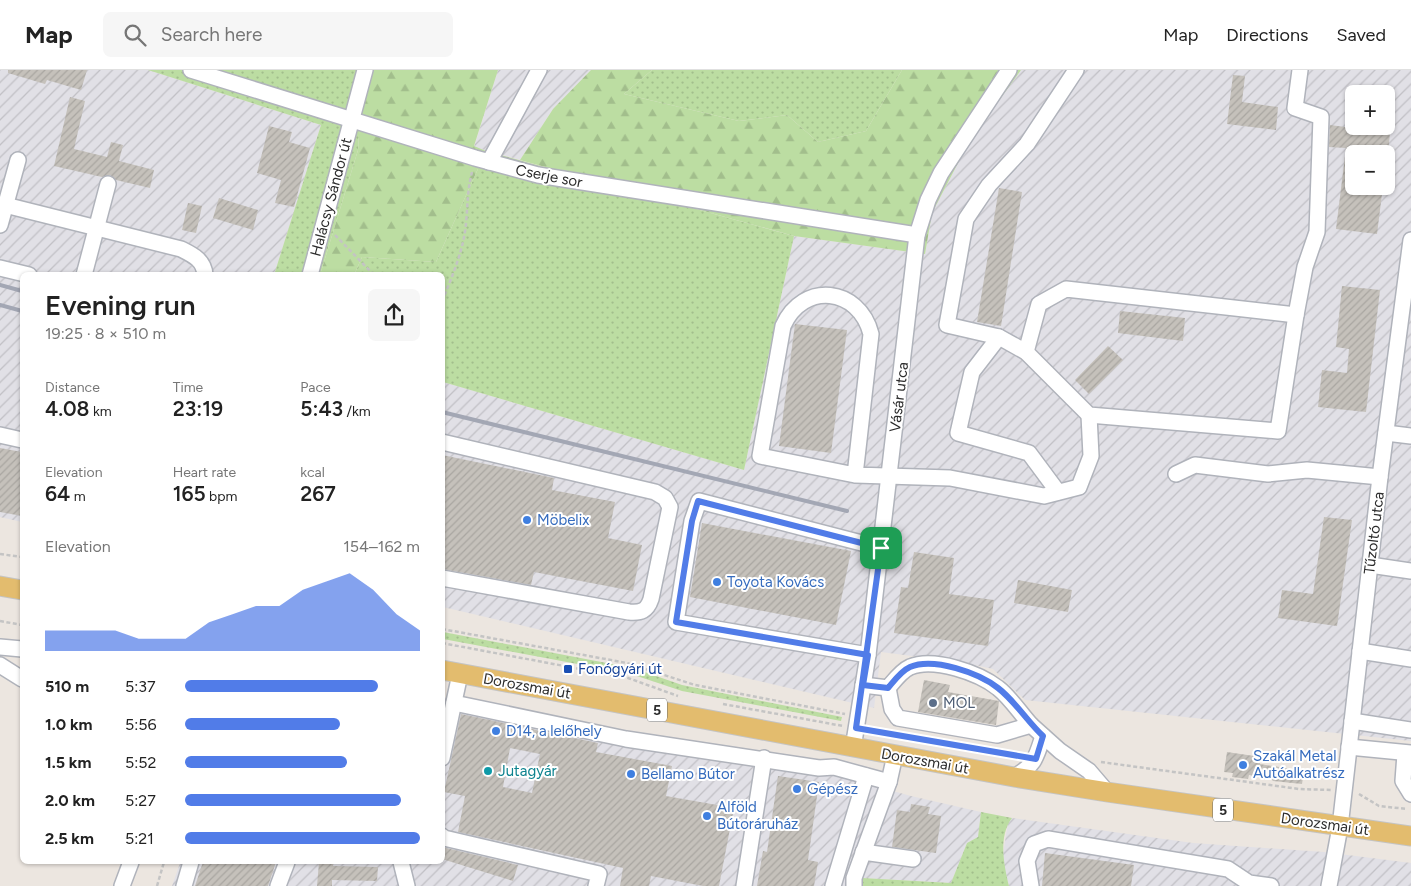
<!DOCTYPE html>
<meta charset="utf-8">
<style>
:root{--surface:#fff;--page:#f6f6f6;--text:#222;--muted:#767676;--line:#e0e0e0;--accent:#517ce8}
body{margin:0;font-family:Figtree,sans-serif;background:var(--page);color:var(--text);height:100vh;display:flex;flex-direction:column;font-size:19px;white-space:nowrap}
*{box-sizing:border-box;margin:0}
p{font-size:16px;color:var(--muted)}
.icon{flex:none;width:28px;height:28px;fill:none;stroke:currentColor;stroke-width:2;stroke-linecap:round;stroke-linejoin:round}
.map{position:relative;flex:1;overflow:hidden}
.drawer{position:absolute;left:20px;top:202px;width:425px;height:592px;display:flex;flex-direction:column;background:var(--surface);border-radius:8px;box-shadow:0 1px 4px #0004}
.drawer>*{flex:none}
.tools{position:absolute;left:1345px;top:15px;display:grid;gap:10px}
.tools a{display:grid;place-items:center;width:50px;height:50px;border-radius:8px;background:var(--surface);box-shadow:0 1px 4px #0004;font-size:25px}
.pin{position:absolute;display:grid;place-items:center;width:42px;height:42px;color:#fff;margin:-21px;border-radius:10px;box-shadow:0 2px 8px #0006}
.round{display:grid;place-items:center;flex:none;width:52px;height:52px;border-radius:8px;background:var(--page)}
.overview{display:flex;align-items:center;justify-content:space-between;height:85px;padding:0 25px}
h1{font-size:28px;font-weight:600;line-height:38px}
.stats{display:grid;grid-template-columns:repeat(3,1fr);gap:8px;height:85px;padding:5px 25px}
.stats div{display:grid;align-content:center}
.stats b{font-size:21px;font-weight:600}
.stats small{font-size:14px;font-weight:400}
.stats p{font-size:14px}
.chart{height:140px;padding:10px 25px}
.chart p{display:flex;justify-content:space-between}
.chart svg{width:100%;height:90px;margin-top:5px;fill:var(--accent);opacity:.7}
ul{padding:0 25px;list-style:none;font-size:16px}
li{display:grid;grid-template-columns:80px 60px 1fr;align-items:center;height:38px}
li i{height:12px;border-radius:6px;background:var(--accent)}
header{display:flex;align-items:center;gap:30px;box-sizing:border-box;height:70px;padding:0 25px;background:var(--surface);border-bottom:1px solid var(--line)}
header strong{font-size:24px}
nav{display:flex;gap:28px;margin-inline-start:auto;font-size:18px}
.search{width:350px;height:45px;background:var(--page);display:flex;align-items:center;gap:12px;box-sizing:border-box;padding:0 18px;border-radius:8px;color:var(--muted);font-size:19px}
.map>svg:first-child{display:block}
</style>
<header>
<strong>Map</strong>
<div class="search"><svg class="icon" aria-label="search" viewBox="0 0 24 24"><circle cx="10" cy="10" r="6"/><path d="M15 15l6 6"/></svg>Search here</div>
<nav><a>Map</a><a>Directions</a><a>Saved</a></nav>
</header>
<div class="map">
<svg width="1411" height="816" viewBox="0 0 1411 816">
<defs>
<pattern id="industrial-furrows" width="10" height="10" patternUnits="userSpaceOnUse" patternTransform="scale(1.25)"><rect width="10" height="10" fill="#e1e0e6"/><path d="M-1 1l2-2M0 10L10 0M9 11l2-2" fill="none" stroke="#c1c0c5"/></pattern>
<pattern id="grass-dots" width="8" height="8" patternUnits="userSpaceOnUse" patternTransform="scale(1.25)"><rect width="8" height="8" fill="#bcdda2"/><path d="M2 2h.1M6 6h.1" fill="none" stroke="#a2be8c" stroke-width="1.8" stroke-linecap="round"/></pattern>
<pattern id="forest-firs" width="22" height="20" patternUnits="userSpaceOnUse" patternTransform="scale(1.25)"><rect width="22" height="20" fill="#bcdda2"/><path d="M5 1l3.5 6h-7zM16 11l3.5 6h-7z" fill="#a2be8c"/></pattern>
<pattern id="building-hatch" width="6" height="6" patternUnits="userSpaceOnUse" patternTransform="scale(1.25)"><rect width="6" height="6" fill="#c5c1bb"/><path d="M-1 1l2-2M0 6l6-6M5 7l2-2" fill="none" stroke="#a9a6a1"/></pattern>
</defs>
<rect width="100%" height="100%" fill="#ece6e0"/>
<g fill="url(#industrial-furrows)" fill-rule="evenodd">
<polygon points="0,0 148,0 321,55 274,205 22,205 22,452 0,447"/>
<polygon points="498,0 591,0 553,39 520,90 474,77"/>
<path d="M1021,0h390v671l-386,-41 -32,-31 -27,-6 -85,-11 -7,56 -431,-101v-225l301,88 50,-234 131,18 7,-41 37,-71zM1354,24h32v32h-32zM1354,84h32v32h-32z"/>
<polygon points="443,627 827,703 911,726 981,742 978,767 967,773 951,813 862,808 850,816 172,816 180,793 442,792"/>
<polygon points="1012,748 1193,773 1324,782 1411,793 1411,816 1009,816 1002,790 1008,753"/>
</g>
<g fill="url(#grass-dots)">
<polygon points="148,0 371,0 361,34 358,80 320,205 274,205 321,55"/>
<polygon points="652,0 902,0 866,61 818,72 787,45 739,51 624,24"/>
<polygon points="486,81 794,166 744,400 443,312 442,205 354,205 362,187 436,192"/>
<polygon points="443,562 633,598 682,615 842,647 841,651 682,621 631,604 443,569"/>
<path d="M981,742l31,6c-14,18 -8,47 -3,68h-159l12,-8 89,5 16,-40 11,-6z"/>
</g>
<g fill="url(#forest-firs)">
<polygon points="371,0 498,0 474,76 486,81 436,192 362,187 354,205 320,205 358,80 361,34"/>
<polygon points="591,0 652,0 624,24 739,51 787,45 818,72 866,61 902,0 1021,0 969,72 932,143 925,184 794,166 520,90 553,39"/>
</g>
<g fill="url(#building-hatch)" fill-rule="evenodd">
<polygon points="8,0 87,0 81,20 47,10 45,14 8,3"/>
<polygon points="1233,5 1245,6 1242,32 1278,37 1276,60 1227,54"/>
<polygon points="70,27 85,31 74,79 107,87 111,72 123,75 119,91 154,100 150,118 116,110 110,105 102,107 54,96"/>
<polygon points="1330,55 1390,63 1388,84 1354,84 1354,116 1383,116 1377,164 1336,159 1346,78 1329,77"/>
<polygon points="269,56 292,62 289,72 310,78 294,137 275,133 281,110 257,103"/>
<polygon points="999,118 1022,122 1001,256 977,252"/>
<polygon points="219,128 258,140 253,160 213,148"/>
<polygon points="188,133 202,136 196,163 182,160"/>
<polygon points="1342,216 1380,220 1366,342 1318,337 1322,300 1347,303 1349,279 1336,277"/>
<polygon points="1120,241 1185,248 1183,271 1118,263"/>
<polygon points="795,254 847,260 831,383 779,376"/>
<polygon points="1108,276 1123,290 1089,324 1075,310"/>
<polygon points="0,378 22,382 22,446 0,442"/>
<polygon points="442,385 554,408 552,420 615,432 608,468 642,475 633,521 534,502 531,515 442,499"/>
<polygon points="1324,447 1352,450 1337,556 1278,548 1282,520 1313,524"/>
<polygon points="702,453 851,481 836,555 690,527"/>
<polygon points="914,482 954,488 949,524 994,530 988,576 894,563 901,517 908,518"/>
<polygon points="1018,510 1072,520 1068,542 1014,533"/>
<polygon points="924,610 950,615 948,622 999,631 996,655 918,642"/>
<path d="M461,644l137,29 -2,9 76,14 -6,30 68,12 -15,78h-16l-52,-10 -2,10h-29l3,-18 -165,-36 7,-36 -21,-4zM510,678l30,6 -8,39 -29,-6z"/>
<polygon points="1227,682 1261,687 1260,694 1304,701 1302,714 1273,711 1271,709 1249,705 1248,709 1232,707 1233,703 1224,702"/>
<polygon points="778,706 819,712 808,790 818,792 814,816 757,816 763,781 767,782"/>
<polygon points="911,734 930,737 928,744 941,746 936,783 892,777 897,740 910,742"/>
<polygon points="442,777 518,795 513,811 442,789"/>
<polygon points="1045,783 1134,795 1131,816 1042,816"/>
<polygon points="203,792 276,792 268,816 195,816"/>
<polygon points="319,792 334,792 333,796 378,797 377,811 332,810 332,816 317,816"/>
</g>
<g fill="none" stroke-linecap="round" stroke-linejoin="round">
<defs>
<g id="minor">
<polyline points="191,0 475,88 538,105 917,165"/>
<polyline points="489,92 539,0"/>
<path d="M5,135l176,44c12,6 23,11 24,26"/>
<polyline points="0,155 18,90"/>
<polyline points="0,198 29,205"/>
<polyline points="84,205 108,114"/>
<polyline points="310,205 365,0"/>
<polyline points="999,267 947,255 966,149 989,115 1027,74 1076,0"/>
<polyline points="1026,282 1089,345 1278,361 1296,245"/>
<polyline points="1386,363 1411,366"/>
<polyline points="0,365 22,370"/>
<path d="M442,372l213,50 10,6 5,9 -19,92c-4,12 -10,14 -22,13l-187,-34"/>
<polyline points="1176,404 1195,395 1268,404 1307,400 1380,407"/>
<path d="M855,405l16,-141c-12,-47 -68,-53 -88,-8l-23,130 95,19 95,3 94,18 35,-9 12,-31 -2,-41"/>
<polyline points="1058,422 1029,383 958,363 972,302 999,267 1026,282 1039,234 1066,219 1296,245 1305,197 1317,162 1321,47 1295,38 1300,0"/>
<polyline points="1370,495 1411,501"/>
<polyline points="0,577 22,579"/>
<polyline points="1360,581 1411,589"/>
<polyline points="868,585 676,552 692,451 699,431 881,478"/>
<polyline points="0,595 22,609"/>
<polyline points="863,615 888,618 892,639 898,648 997,665 1031,655 1060,681 1089,701 1107,722"/>
<path d="M888,618c6,-7 13,-17 22,-21 24,-10 69,6 88,21 12,9 22,25 33,37"/>
<polyline points="454,633 626,669 819,698 834,697 889,712"/>
<polyline points="1352,651 1411,660"/>
<polyline points="1349,677 1411,683"/>
<polyline points="853,678 868,585 917,165 928,130 941,103 1009,0"/>
<polyline points="1405,684 1403,711 1411,724"/>
<polyline points="442,688 460,604"/>
<path d="M1014,707c21,-12 22,-19 29,-41"/>
<polyline points="442,766 444,768 599,804 596,816"/>
<polyline points="863,782 913,789"/>
<polyline points="401,792 407,816"/>
<polyline points="122,816 131,792"/>
<polyline points="184,816 191,792"/>
<polyline points="278,816 287,792"/>
<polyline points="744,816 764,688"/>
<polyline points="833,816 866,706"/>
<polyline points="854,816 854,808 889,712 895,685"/>
<polyline points="1031,816 1027,791 1034,774 1048,769 1228,799 1249,813 1271,816"/>
<polyline points="1329,816 1340,757 1380,407 1411,170"/>
</g>
<g id="major">
<polyline points="0,516 22,520"/>
<polyline points="442,600 1014,707 1107,722 1411,766"/>
</g>
</defs>
<use href="#minor" stroke="#b0b3bb" stroke-width="18"/>
<use href="#major" stroke="#c4c4c4" stroke-width="21"/>
<g stroke="#c4c4c4" stroke-width="2.5" stroke-dasharray="4 2.5" stroke-linecap="butt">
<polyline points="335,165 374,205"/>
<path d="M442,231c10,-24 22,-52 24,-78 2,-20 1,-31 6,-51"/>
<polyline points="0,484 22,487"/>
<polyline points="0,551 22,555"/>
<polyline points="442,559 627,593 695,615 845,644"/>
<polyline points="442,573 628,608 678,626"/>
<polyline points="723,634 843,656"/>
<polyline points="870,661 1018,686"/>
<polyline points="1101,692 1299,719 1331,720"/>
<polyline points="1359,724 1379,736 1407,739"/>
<polyline points="157,816 164,792"/>
</g>
<use href="#minor" stroke="#fff" stroke-width="15"/>
<use href="#major" stroke="#e3bc6e" stroke-width="19"/>
<g stroke="#a3a7b4" stroke-width="4">
<polyline points="0,215 22,221"/>
<polyline points="0,235 22,241"/>
<polyline points="442,342 847,441"/>
</g>
</g>
<g fill="none" stroke-linecap="round" stroke-linejoin="round">
<defs>
<path id="route" d="M881,478l-25,180 180,31 7,-23c-16,-15 -28,-35 -45,-48 -19,-15 -64,-31 -88,-21 -9,4 -16,14 -22,21l-25,-3 5,-30 -192,-33 16,-101 6,-20 183,47"/>
</defs>
<use href="#route" stroke="#fff" stroke-width="10"/>
<use href="#route" stroke="#517ce8" stroke-width="6"/>
</g>
<g fill="#3f7fe0" stroke="#fff" stroke-width="2">
<circle cx="527" cy="450" r="5"/>
<circle cx="717" cy="512" r="5"/>
<circle cx="496" cy="661" r="5"/>
<circle cx="1243" cy="695" r="5"/>
<circle cx="631" cy="704" r="5"/>
<circle cx="797" cy="719" r="5"/>
<circle cx="707" cy="746" r="5"/>
</g>
<rect fill="#1a4fb4" stroke="#fff" stroke-width="2" x="563" y="594" width="10" height="10" rx="2.5"/>
<circle fill="#5c6f8a" stroke="#fff" stroke-width="2" cx="933" cy="633" r="5"/>
<circle fill="#0f9aa8" stroke="#fff" stroke-width="2" cx="488" cy="701" r="5"/>
<g text-anchor="middle" dominant-baseline="central" stroke-width="4" stroke-linejoin="round" paint-order="stroke">
<g fill="#fff" stroke="#6b6b6b" stroke-width="1">
<rect x="647" y="628.5" width="20" height="23" rx="4"/>
<rect x="1213" y="728.5" width="20" height="23" rx="4"/>
</g>
<g font-size="14" font-weight="bold" fill="#2c2c2c">
<text x="657" y="640">5</text>
<text x="1223" y="740">5</text>
</g>
<g font-size="15" fill="#2c2c2c" stroke="#fff">
<text transform="translate(549 106) rotate(11)">Cserje sor</text>
<text transform="translate(331 127) rotate(-75)">Halácsy Sándor út</text>
<text transform="translate(899 327) rotate(-83)">Vásár utca</text>
<text transform="translate(1374 463) rotate(-83)">Tűzoltó utca</text>
<text transform="translate(527 616) rotate(10)">Dorozsmai út</text>
<text transform="translate(925 691) rotate(10)">Dorozsmai út</text>
<text transform="translate(1325 754) rotate(8)">Dorozsmai út</text>
</g>
<g font-size="15" fill="#366cbe" stroke="#fff" text-anchor="start">
<text x="537" y="450">Möbelix</text>
<text x="727" y="512">Toyota Kovács</text>
<text x="506" y="661">D14, a lelőhely</text>
<text x="1253" y="686">Szakál Metal<tspan x="1253" dy="17">Autóalkatrész</tspan></text>
<text x="641" y="704">Bellamo Bútor</text>
<text x="807" y="719">Gépész</text>
<text x="717" y="737">Alföld<tspan x="717" dy="17">Bútoráruház</tspan></text>
</g>
<g font-size="15" fill="#164399" stroke="#fff" text-anchor="start">
<text x="578" y="599">Fonógyári út</text>
</g>
<g font-size="15" fill="#4e5e75" stroke="#fff" text-anchor="start">
<text x="943" y="633">MOL</text>
</g>
<g font-size="15" fill="#0d838f" stroke="#fff" text-anchor="start">
<text x="498" y="701">Jutagyár</text>
</g>
</g>
</svg>
<div class="tools">
<a>+</a>
<a>−</a>
</div>
<div class="pin" style="left:881px;top:478px;background:#1e9e55"><svg class="icon" aria-label="arrive" viewBox="0 0 24 24"><path d="M6 21V4h12l-3 4 3 4H6"/></svg></div>
<section class="drawer">
<div class="overview"><div><h1>Evening run</h1><p>19:25 · 8 × 510 m</p></div><a class="round"><svg class="icon" aria-label="share" viewBox="0 0 24 24"><path d="M12 15V3M7 8l5-5 5 5M5 13v7h14v-7"/></svg></a></div>
<div class="stats">
<div><p>Distance</p><b>4.08<small> km</small></b></div>
<div><p>Time</p><b>23:19</b></div>
<div><p>Pace</p><b>5:43<small> /km</small></b></div>
</div>
<div class="stats">
<div><p>Elevation</p><b>64<small> m</small></b></div>
<div><p>Heart rate</p><b>165<small> bpm</small></b></div>
<div><p>kcal</p><b>267</b></div>
</div>
<div class="chart"><p><span>Elevation</span>154–162 m</p>
<svg viewBox="0 0 160 44" preserveAspectRatio="none"><path d="M0 44V34L10 34L20 34L30 34L40 38L50 38L60 38L70 30L80 26L90 22L100 22L110 14L120 10L130 6L140 14L150 26L160 34V44z"/></svg>
</div>
<ul>
<li><b>510 m</b>5:37<i style="width:82%"></i></li>
<li><b>1.0 km</b>5:56<i style="width:66%"></i></li>
<li><b>1.5 km</b>5:52<i style="width:69%"></i></li>
<li><b>2.0 km</b>5:27<i style="width:92%"></i></li>
<li><b>2.5 km</b>5:21<i style="width:100%"></i></li>
</ul>
</section>
</div>
